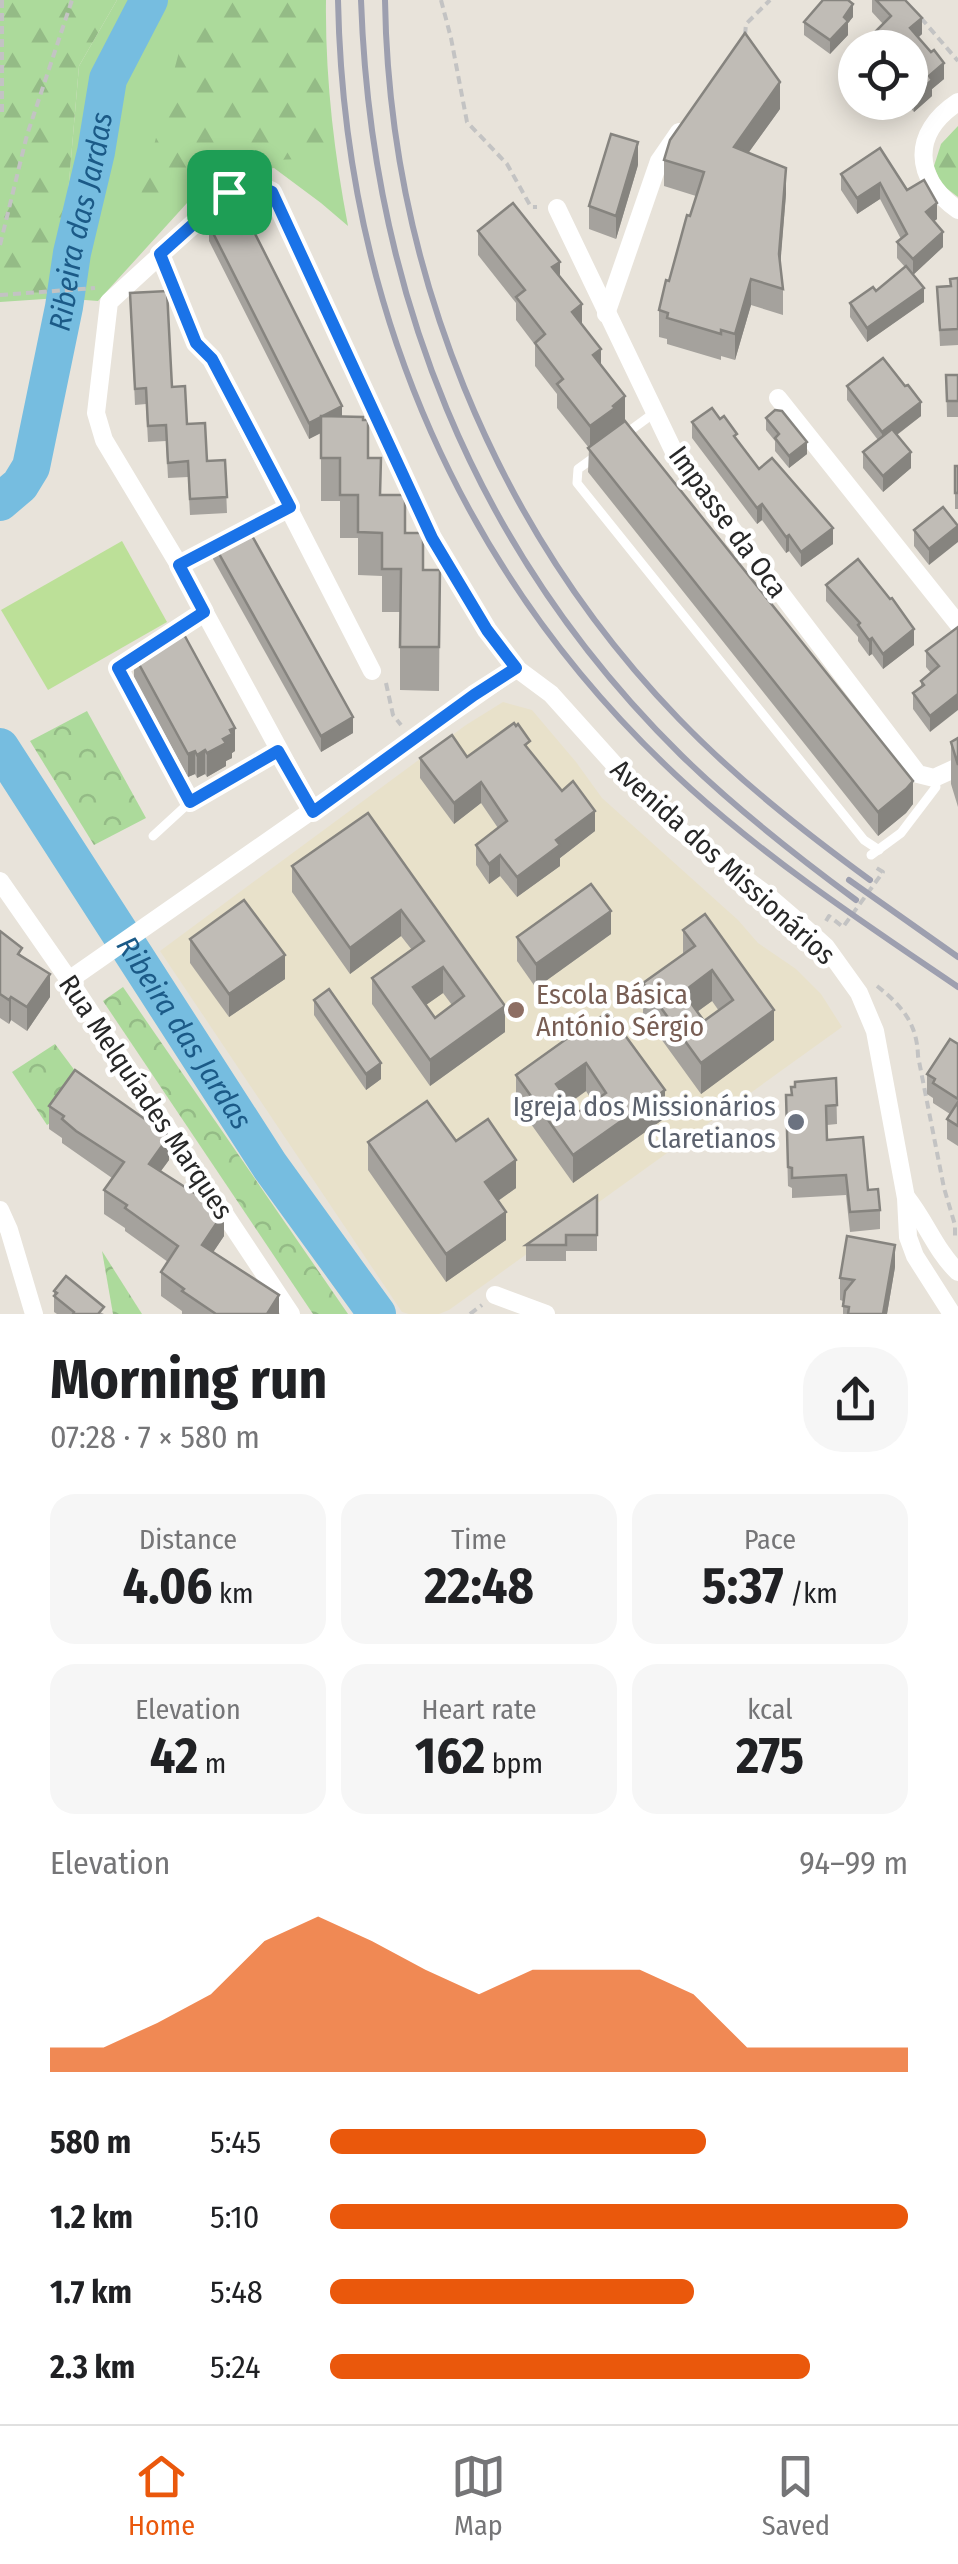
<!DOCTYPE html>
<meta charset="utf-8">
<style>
:root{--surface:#fff;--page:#f6f6f6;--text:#202124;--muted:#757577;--line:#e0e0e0;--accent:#ea580c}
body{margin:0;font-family:"Fira Sans Condensed",sans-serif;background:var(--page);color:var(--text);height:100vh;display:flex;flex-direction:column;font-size:38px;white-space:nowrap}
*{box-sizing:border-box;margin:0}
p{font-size:32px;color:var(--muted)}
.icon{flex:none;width:55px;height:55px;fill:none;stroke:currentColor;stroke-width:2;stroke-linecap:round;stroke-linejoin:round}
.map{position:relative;height:1314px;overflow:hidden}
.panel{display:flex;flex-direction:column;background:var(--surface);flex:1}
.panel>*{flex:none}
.buttons{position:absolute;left:838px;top:30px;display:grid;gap:20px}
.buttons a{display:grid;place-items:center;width:90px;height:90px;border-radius:50%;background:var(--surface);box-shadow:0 5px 25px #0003;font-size:50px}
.pin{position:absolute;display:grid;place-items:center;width:85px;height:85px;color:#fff;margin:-42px;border-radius:20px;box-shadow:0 5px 15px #0006}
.round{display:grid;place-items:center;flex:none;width:105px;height:105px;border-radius:40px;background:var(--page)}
.headline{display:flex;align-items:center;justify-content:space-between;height:170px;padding:0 50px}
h1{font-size:55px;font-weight:700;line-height:75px}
.metrics{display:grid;grid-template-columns:repeat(3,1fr);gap:15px;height:170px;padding:10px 50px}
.metrics div{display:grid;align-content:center;border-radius:25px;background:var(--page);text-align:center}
.metrics b{font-size:50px;font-weight:700}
.metrics small{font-size:28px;font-weight:400}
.metrics p{font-size:28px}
.chart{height:280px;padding:20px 50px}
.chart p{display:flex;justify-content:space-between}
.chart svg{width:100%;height:180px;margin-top:10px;fill:var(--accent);opacity:.7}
ul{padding:0 50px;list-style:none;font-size:32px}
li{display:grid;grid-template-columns:160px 120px 1fr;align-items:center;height:75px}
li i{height:25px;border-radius:12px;background:var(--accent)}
.tab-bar{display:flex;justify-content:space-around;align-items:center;height:140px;border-top:2px solid var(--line);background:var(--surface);font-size:28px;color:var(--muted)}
.tab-bar a{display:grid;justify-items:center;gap:5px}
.tab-bar .active{color:var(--accent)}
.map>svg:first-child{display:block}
</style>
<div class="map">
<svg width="958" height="1314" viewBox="0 0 958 1314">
<defs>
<pattern id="forest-firs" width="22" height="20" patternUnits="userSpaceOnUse" patternTransform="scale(2.5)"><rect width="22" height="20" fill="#acda9b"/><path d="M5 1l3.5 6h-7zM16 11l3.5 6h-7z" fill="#94bb86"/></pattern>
<pattern id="park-crowns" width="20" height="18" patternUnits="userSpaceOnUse" patternTransform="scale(2.5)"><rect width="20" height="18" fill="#acda9b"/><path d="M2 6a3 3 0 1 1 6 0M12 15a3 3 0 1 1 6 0" fill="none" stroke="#94bb86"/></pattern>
</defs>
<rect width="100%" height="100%" fill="#e8e3da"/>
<polygon fill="#e8e1ca" points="503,702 532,710 576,762 602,798 738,920 758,943 796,969 821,994 842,1027 449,1310 439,1314 409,1314 402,1312 160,951 466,725"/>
<path fill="#acda9b" d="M117,0h209c-1,76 8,152 22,226l-27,-23 -47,-35 -67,13 -109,120 -39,-3 20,-232z"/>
<g fill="url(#forest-firs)">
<polygon points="0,0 117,0 79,66 59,298 0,302"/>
<polygon points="193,0 323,0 327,158 217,162 163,216 135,216"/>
<polygon points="958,126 958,197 941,184 934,166 941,144"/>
</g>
<g fill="url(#park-crowns)">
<polygon points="87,711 146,818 94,845 30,741"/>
<polygon points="123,987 348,1314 313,1314 103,1001"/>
<polygon points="55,1044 93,1095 47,1125 12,1072"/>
<polygon points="102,1251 142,1314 113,1314"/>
</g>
<polygon fill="#bce098" points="122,541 167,622 48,690 1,610"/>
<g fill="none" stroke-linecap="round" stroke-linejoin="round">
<polyline stroke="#76bde0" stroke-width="6" points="106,68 111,71"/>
<g stroke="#76bde0" stroke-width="38">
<path id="s1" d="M0,502l20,-17 11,-18 33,-160 8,-54 24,-101 12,-73 41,-79"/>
<path id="s2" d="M0,747l270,419 107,148"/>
</g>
<g stroke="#c3c3c3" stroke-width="4" stroke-dasharray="8 5" stroke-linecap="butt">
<polyline points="2,0 2,115"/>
<polyline points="441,0 451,38 467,122 507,164 531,207 537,207"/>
<polyline points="921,18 958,61"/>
<polyline points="745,35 746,24 770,0"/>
<polyline points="0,245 27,135 72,0"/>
<polyline points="169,276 198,345"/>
<polyline points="0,295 95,288"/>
<polyline points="386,683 393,715 401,725"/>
<polyline points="826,921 829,916 843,927 883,872 875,867"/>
<path d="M877,986c25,20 40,37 41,70l26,132 11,37v12"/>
<polyline points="470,1314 482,1305"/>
</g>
<g stroke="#fff" stroke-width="9">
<polyline points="624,435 654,413"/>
<polyline points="596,456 578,469 577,483 864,840 879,850"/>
<polyline points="239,534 287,508"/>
<polyline points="179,565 221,543"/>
<polyline points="168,635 204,612"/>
<polyline points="143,652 118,667 190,802"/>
<polyline points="153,836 190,802 278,751"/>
<polyline points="871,855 901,833 936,787 934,778"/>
</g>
<g stroke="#fff" stroke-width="18">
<path d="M958,102c-47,31 -45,76 0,108"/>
<polyline points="557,208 675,454 918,774 934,778 958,767"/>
<polyline points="606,314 659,161 679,132"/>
<polyline points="212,359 372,671"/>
<polyline points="778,398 958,624"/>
<polyline points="313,812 179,565 104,440 96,413 109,302 229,192 253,184 272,192 432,538 487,630 516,668 551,694 622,773 674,826 767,895 795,919 826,947 859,993 875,1031 906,1198 908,1237 915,1256 952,1314"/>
<polyline points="0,881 69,980 291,1314"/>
<polyline points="69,980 516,668"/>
<path d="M907,1198c19,24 29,53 51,74"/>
<polyline points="0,1210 9,1230 34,1314"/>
<polyline points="495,1295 546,1314"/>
</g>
<g stroke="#9d9faf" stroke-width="6">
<path d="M338,0c6,307 125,583 353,789 83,75 176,136 267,198"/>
<path d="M361,0c10,289 112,550 320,755 54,53 114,100 175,145"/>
<path d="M385,0c4,265 109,528 294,719 58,60 124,112 191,161"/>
<polyline points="849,880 958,957"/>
</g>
</g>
<g fill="#a5a29d" fill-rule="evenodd">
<polygon points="872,0 905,0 922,34 918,38 944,79 932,89 932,96 914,112 905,102 910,102 910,48 874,48 874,33 883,24 872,12"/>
<polygon points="853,17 848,23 848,35 830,54 804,35 804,22"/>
<polygon points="780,109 748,153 786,194 780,264 783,289 783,315 751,305 735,360 721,356 721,360 667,344 667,339 659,337 659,310 696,196 664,186 664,160"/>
<polygon points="638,165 616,239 589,229 589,206"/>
<polygon points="841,174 907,190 937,219 934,221 943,247 913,275 924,302 867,342 850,317 850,303 876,291 905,267 897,258 897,242 901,239 880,199 857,214 841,190"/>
<polygon points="209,225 342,417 368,458 381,495 405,533 423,570 440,570 439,691 400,690 400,612 382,612 382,576 358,575 358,538 340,538 340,501 321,501 321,433 309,439 209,241"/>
<polygon points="478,231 560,277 625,420 615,428 913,804 906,813 878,836 588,472 589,448 557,408 557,394 535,366 535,345 516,320 516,303 478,255"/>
<polygon points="958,278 958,345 940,346 937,287 950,286"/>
<polygon points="130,293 187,424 207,461 225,460 227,513 190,515 188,477 168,478 166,441 148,442 146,404 135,405"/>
<polygon points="946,375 958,375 958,417 947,417"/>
<polygon points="847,386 921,416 897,435 911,468 883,492 863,468 863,452 878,440 847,400"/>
<polygon points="766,418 807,454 789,468 775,451 775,441 766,430"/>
<polygon points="720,419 759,469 833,544 801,567 789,551 786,553 762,520 757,524 692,438 692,422"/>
<rect x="955" y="466" width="3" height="43"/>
<polygon points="943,507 929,565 914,546 914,530"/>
<polygon points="213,543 353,733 321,752 213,559"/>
<polygon points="826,585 914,645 883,669 872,654 869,656 858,641 858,637 826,601"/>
<polygon points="958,627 930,732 913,709 913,693 921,687 921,681 931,673 926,667 926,651"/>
<polygon points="145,642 235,751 232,753 232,758 226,761 226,766 207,777 205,774 197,778 195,774 188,777 134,678 134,655 138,653 138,648 145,645"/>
<polygon points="958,738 958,834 958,807 951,784 951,742"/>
<polygon points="530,752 595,831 560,858 560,866 517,897 500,876 489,884 476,865 476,845 498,828 481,803 454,824 420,778 420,758 467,757"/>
<path d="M368,813l137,219 -75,54 -58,-82v-26l40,-28 -11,-14 -51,38 -58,-82v-26zM443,993l9,12 -17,13 -9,-13z"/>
<path d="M683,930l91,110 -73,54 -58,-80v-31l40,-28zM712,1001l7,10 -15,10 -7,-9z"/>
<polygon points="0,931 22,956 50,997 27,1031 11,1020 9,1024 0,1018"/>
<polygon points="611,934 536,988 517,961 517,937"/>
<polygon points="190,939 285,979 229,1017 190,963"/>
<polygon points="314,1000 381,1079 366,1090 314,1015"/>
<path d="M590,1022l75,96 -92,65 -57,-80v-28zM586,1091l7,11 -16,11 -7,-10z"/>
<polygon points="958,1044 958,1146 947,1139 947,1119 950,1114 933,1103 933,1098 927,1094 927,1074"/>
<polygon points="836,1078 837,1124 827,1125 827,1140 868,1190 880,1210 880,1229 850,1232 846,1195 792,1198 792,1188 788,1186 786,1114 791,1095"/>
<polygon points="49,1106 169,1160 161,1171 224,1236 213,1252 279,1314 182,1314 182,1311 161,1296 161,1272 168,1262 125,1231 125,1228 104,1214 104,1190 112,1178 62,1143 62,1138 49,1129"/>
<polygon points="456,1141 516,1188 498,1201 506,1240 446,1282 368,1170 368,1142"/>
<polygon points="597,1196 597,1251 566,1251 566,1261 526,1261 526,1245"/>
<polygon points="895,1267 887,1314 843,1314 843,1301 840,1300 840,1278"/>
<polygon points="54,1291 104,1314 57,1314 54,1312"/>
</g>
<g fill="#86847f">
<polygon points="853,4 853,17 848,23 848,35 830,54 830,40"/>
<polygon points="922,18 922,34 910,44 910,28"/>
<polygon points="944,63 944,79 932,89 932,96 914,112 914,96 929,76"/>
<polygon points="780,82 780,109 734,173 734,147"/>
<polygon points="638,142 638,165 616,239 616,216"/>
<polygon points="786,168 786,194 779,281 779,254"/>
<polygon points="880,183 880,199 857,214 857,198"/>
<polygon points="937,203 937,219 926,228 926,212"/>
<polygon points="943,232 943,247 913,275 913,259"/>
<polygon points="560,262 560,285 552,267"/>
<polygon points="751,279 751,305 735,360 735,334"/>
<polygon points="924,288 924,302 867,342 867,328"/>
<polygon points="582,304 582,328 572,312"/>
<polygon points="601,349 601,373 593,355"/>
<polygon points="625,396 625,420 590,450 590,426"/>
<polygon points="921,402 921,416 882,446 882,432"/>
<polygon points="342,406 342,422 309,439 309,423"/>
<polygon points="807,442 807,454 789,468 789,456"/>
<polygon points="911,452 911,468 883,492 883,476"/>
<polygon points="762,504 762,520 757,524 757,508"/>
<polygon points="958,526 958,542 929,565 929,549"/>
<polygon points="833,528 833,544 801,567 801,552"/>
<polygon points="789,535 789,551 786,553 786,537"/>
<polygon points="914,629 914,645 883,669 883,654"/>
<polygon points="872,638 872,654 869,656 869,640"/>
<polygon points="958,694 958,710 930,732 930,716"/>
<polygon points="353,717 353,733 321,752 321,736"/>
<polygon points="235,728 235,751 232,753 232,758 226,761 226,766 207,777 207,753 223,739 230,730"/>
<polygon points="205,750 205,774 197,778 197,755"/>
<polygon points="195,751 195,774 188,777 188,754"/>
<polygon points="913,781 913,804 906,813 878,836 878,812"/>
<polygon points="481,782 481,803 454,824 454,803"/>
<polygon points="595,811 595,831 560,858 560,866 517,897 517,877 556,840"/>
<polygon points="500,855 500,876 489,884 489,864"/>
<polygon points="401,910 401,936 350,974 350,948"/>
<polygon points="611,911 611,934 536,988 536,964"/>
<polygon points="285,955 285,979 229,1017 229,994"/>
<polygon points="443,967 443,993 413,1014 413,987"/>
<polygon points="712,970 712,1001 683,1022 683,992"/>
<polygon points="50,974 50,997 27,1031 27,1007"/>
<polygon points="11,997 11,1020 9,1024 9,1000"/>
<polygon points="505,1006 505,1032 430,1086 430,1060"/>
<polygon points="774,1010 774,1040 701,1094 701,1063"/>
<polygon points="381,1063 381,1079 366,1090 366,1074"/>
<polygon points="586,1063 586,1091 556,1112 556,1084"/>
<polygon points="665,1090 665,1118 573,1183 573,1155"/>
<polygon points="169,1136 169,1160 149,1187 149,1164"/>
<polygon points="516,1160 516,1188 485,1210 485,1182"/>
<polygon points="224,1212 224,1236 202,1269 202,1245"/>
<polygon points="506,1212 506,1240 446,1282 446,1254"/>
<polygon points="895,1245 895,1267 887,1314 883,1314"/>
<polygon points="279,1295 279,1314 267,1314"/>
</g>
<g fill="#c0bcb6" stroke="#86847f" stroke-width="2.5" fill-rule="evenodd">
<polygon points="823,0 848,0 853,4 844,17 848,21 830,40 804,22"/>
<polygon points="876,0 905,0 922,18 910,28 931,52 934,50 944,63 929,76 932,80 914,96 910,92 910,48 887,48 874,33 891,16"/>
<polygon points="745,33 780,82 734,147 786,168 779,254 783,289 751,279 735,334 721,330 721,334 667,318 668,313 659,310 666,280 669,281 687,215 690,216 704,172 664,160 670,140"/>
<polygon points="611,134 638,142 616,216 589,206"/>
<polygon points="880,148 907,190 924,180 937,203 926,212 943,232 913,259 897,242 907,234 880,183 857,198 841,174"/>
<polygon points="513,203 560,262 552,267 582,304 572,312 601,349 593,355 625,396 613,406 615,408 590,426 557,384 563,379 535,343 545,334 516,297 525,290 478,231"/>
<polygon points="242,208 342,406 309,423 209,225"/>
<polygon points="906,266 924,288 867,328 850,303 873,287 876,291"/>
<polygon points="958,278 958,329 940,330 937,287 951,286 950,279"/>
<polygon points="167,291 172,387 185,386 187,424 205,423 207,461 225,460 227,497 190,499 188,461 168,463 166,425 148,426 146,388 135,389 130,293"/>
<polygon points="883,358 905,386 908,385 921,402 882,432 847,386"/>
<polygon points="946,375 958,375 958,401 947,401"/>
<polygon points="712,408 720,419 724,416 737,434 734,436 759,469 772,458 833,528 801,552 789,535 786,537 762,504 757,508 692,422"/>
<polygon points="775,410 782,411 807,442 789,456 775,438 779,434 766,418"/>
<polygon points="321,416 363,417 363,420 368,420 368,458 381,458 380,495 405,495 405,533 423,533 423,570 440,570 439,647 400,647 401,569 382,569 382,533 358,532 358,495 340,495 340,458 321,458"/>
<polygon points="625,421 913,781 906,789 878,812 588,448"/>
<polygon points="892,429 911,452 883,476 863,452"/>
<rect x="955" y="466" width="3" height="27"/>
<polygon points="943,507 958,526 929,549 914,530"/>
<polygon points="246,525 353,717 321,736 213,543"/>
<polygon points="858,559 890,599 892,598 914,629 883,654 872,638 869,640 858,625 860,623 826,585"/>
<polygon points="958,627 958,694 930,716 913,693 924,685 921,681 939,666 926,651"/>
<polygon points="181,629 235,728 230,730 232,734 223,739 226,743 207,753 205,750 197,755 195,751 188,754 134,655 140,652 138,648 146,644 145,642 165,631 166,634"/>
<polygon points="514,723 516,726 518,724 530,741 525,745 562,791 573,781 595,811 556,840 560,845 517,877 500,855 489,864 476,845 507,821 481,782 454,803 420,758 452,735 467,757"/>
<polygon points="958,738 958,765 951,742"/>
<path d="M368,813l137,193 -75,54 -58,-82 52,-37 -23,-31 -51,38 -58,-82zM443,967l21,29 -29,22 -22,-31z"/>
<polygon points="591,884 611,911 536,964 517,937"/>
<polygon points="244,900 285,955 229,994 190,939"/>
<path d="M705,914l69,96 -73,53 -58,-80 52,-37 -12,-16zM712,970l21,30 -29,21 -21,-29z"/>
<polygon points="0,931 22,948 18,954 50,974 27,1007 11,997 9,1000 0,994"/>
<polygon points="329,989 381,1063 366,1074 314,1000"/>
<path d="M608,1012l57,78 -92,65 -57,-80 74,-53 1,2zM586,1063l20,30 -29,20 -21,-29z"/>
<polygon points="950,1039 958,1044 958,1099 933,1083 935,1079 927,1074"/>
<polygon points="75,1070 169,1136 149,1164 224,1212 202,1245 279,1295 267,1314 216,1314 182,1291 184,1289 161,1272 178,1246 125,1208 127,1205 104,1190 124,1162 76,1131 62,1119 64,1116 49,1106"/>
<polygon points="836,1078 837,1105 826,1106 827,1140 863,1137 868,1190 878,1189 880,1210 850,1212 846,1175 792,1178 792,1168 788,1167 786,1095 792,1095 791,1087 795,1087 795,1082"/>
<polygon points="427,1101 456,1141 488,1119 516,1160 485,1182 506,1212 446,1254 368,1142"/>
<polygon points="958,1102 958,1126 947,1119"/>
<polygon points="597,1196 597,1235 566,1235 566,1245 526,1245"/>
<polygon points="847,1236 895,1245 883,1314 848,1314 849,1307 843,1306 845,1291 854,1280 840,1278"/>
<polygon points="66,1276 104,1307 98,1314 73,1314 74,1312 54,1296 57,1293 54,1291"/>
</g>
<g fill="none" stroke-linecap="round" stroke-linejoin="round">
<defs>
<polygon id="route" points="254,184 272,192 432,538 487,630 516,668 474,695 313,812 278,751 190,802 118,668 204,612 179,565 290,507 212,359 196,343 160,254 229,192"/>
</defs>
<use href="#route" stroke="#fff" stroke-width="20"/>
<use href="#route" stroke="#1a73e8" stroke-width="12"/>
</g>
<circle fill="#8d6e63" stroke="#fff" stroke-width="4" cx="516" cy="1010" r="10"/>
<circle fill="#6b7280" stroke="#fff" stroke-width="4" cx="796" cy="1122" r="10"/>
<g text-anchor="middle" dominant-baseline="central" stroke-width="9" stroke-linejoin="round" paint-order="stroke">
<g font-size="28" fill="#272727" stroke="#fff">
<text transform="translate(728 522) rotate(54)">Impasse da Oca</text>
<text transform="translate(723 862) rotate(42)">Avenida dos Missionários</text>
<text transform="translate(146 1097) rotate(56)">Rua Melquíades Marques</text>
</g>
<g font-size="28" fill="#785e54" stroke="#fff" text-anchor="start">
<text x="536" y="994">Escola Básica<tspan x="536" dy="32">António Sérgio</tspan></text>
</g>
<g font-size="28" fill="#5b616d" stroke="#fff" text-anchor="end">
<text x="776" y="1106">Igreja dos Missionários<tspan x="776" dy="32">Claretianos</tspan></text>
</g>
<g font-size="30" font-style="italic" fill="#1b5a87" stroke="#fff">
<text stroke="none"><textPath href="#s1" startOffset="298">Ribeira das Jardas</textPath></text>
<text stroke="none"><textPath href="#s2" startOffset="340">Ribeira das Jardas</textPath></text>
</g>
</g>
</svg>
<div class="buttons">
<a><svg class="icon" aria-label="locate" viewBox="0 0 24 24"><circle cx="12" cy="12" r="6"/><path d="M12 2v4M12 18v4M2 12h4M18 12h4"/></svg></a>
</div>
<div class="pin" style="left:229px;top:192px;background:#1e9e55"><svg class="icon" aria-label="arrive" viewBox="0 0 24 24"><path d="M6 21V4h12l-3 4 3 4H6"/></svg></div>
</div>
<section class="panel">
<div class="headline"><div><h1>Morning run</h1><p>07:28 · 7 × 580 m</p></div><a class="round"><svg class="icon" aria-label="share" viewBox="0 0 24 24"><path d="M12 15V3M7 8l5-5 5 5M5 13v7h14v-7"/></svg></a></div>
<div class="metrics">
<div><p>Distance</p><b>4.06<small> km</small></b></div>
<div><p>Time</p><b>22:48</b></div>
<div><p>Pace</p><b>5:37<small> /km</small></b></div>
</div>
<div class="metrics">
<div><p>Elevation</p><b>42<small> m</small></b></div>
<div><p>Heart rate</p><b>162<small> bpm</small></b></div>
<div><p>kcal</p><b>275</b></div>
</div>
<div class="chart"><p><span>Elevation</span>94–99 m</p>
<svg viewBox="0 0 160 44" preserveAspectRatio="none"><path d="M0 44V38L10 38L20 32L30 25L40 12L50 6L60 12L70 19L80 25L90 19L100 19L110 19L120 25L130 38L140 38L150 38L160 38V44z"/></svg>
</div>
<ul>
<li><b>580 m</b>5:45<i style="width:65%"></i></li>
<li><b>1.2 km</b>5:10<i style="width:100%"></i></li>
<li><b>1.7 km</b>5:48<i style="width:63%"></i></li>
<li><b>2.3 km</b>5:24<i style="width:83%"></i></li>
</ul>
</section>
<nav class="tab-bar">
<a class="active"><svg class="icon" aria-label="home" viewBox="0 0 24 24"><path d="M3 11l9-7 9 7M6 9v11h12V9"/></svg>Home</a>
<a><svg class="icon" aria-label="map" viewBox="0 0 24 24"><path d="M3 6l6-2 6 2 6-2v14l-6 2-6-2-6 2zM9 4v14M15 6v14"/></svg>Map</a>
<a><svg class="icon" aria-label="saved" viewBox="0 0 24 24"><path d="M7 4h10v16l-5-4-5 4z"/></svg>Saved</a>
</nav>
